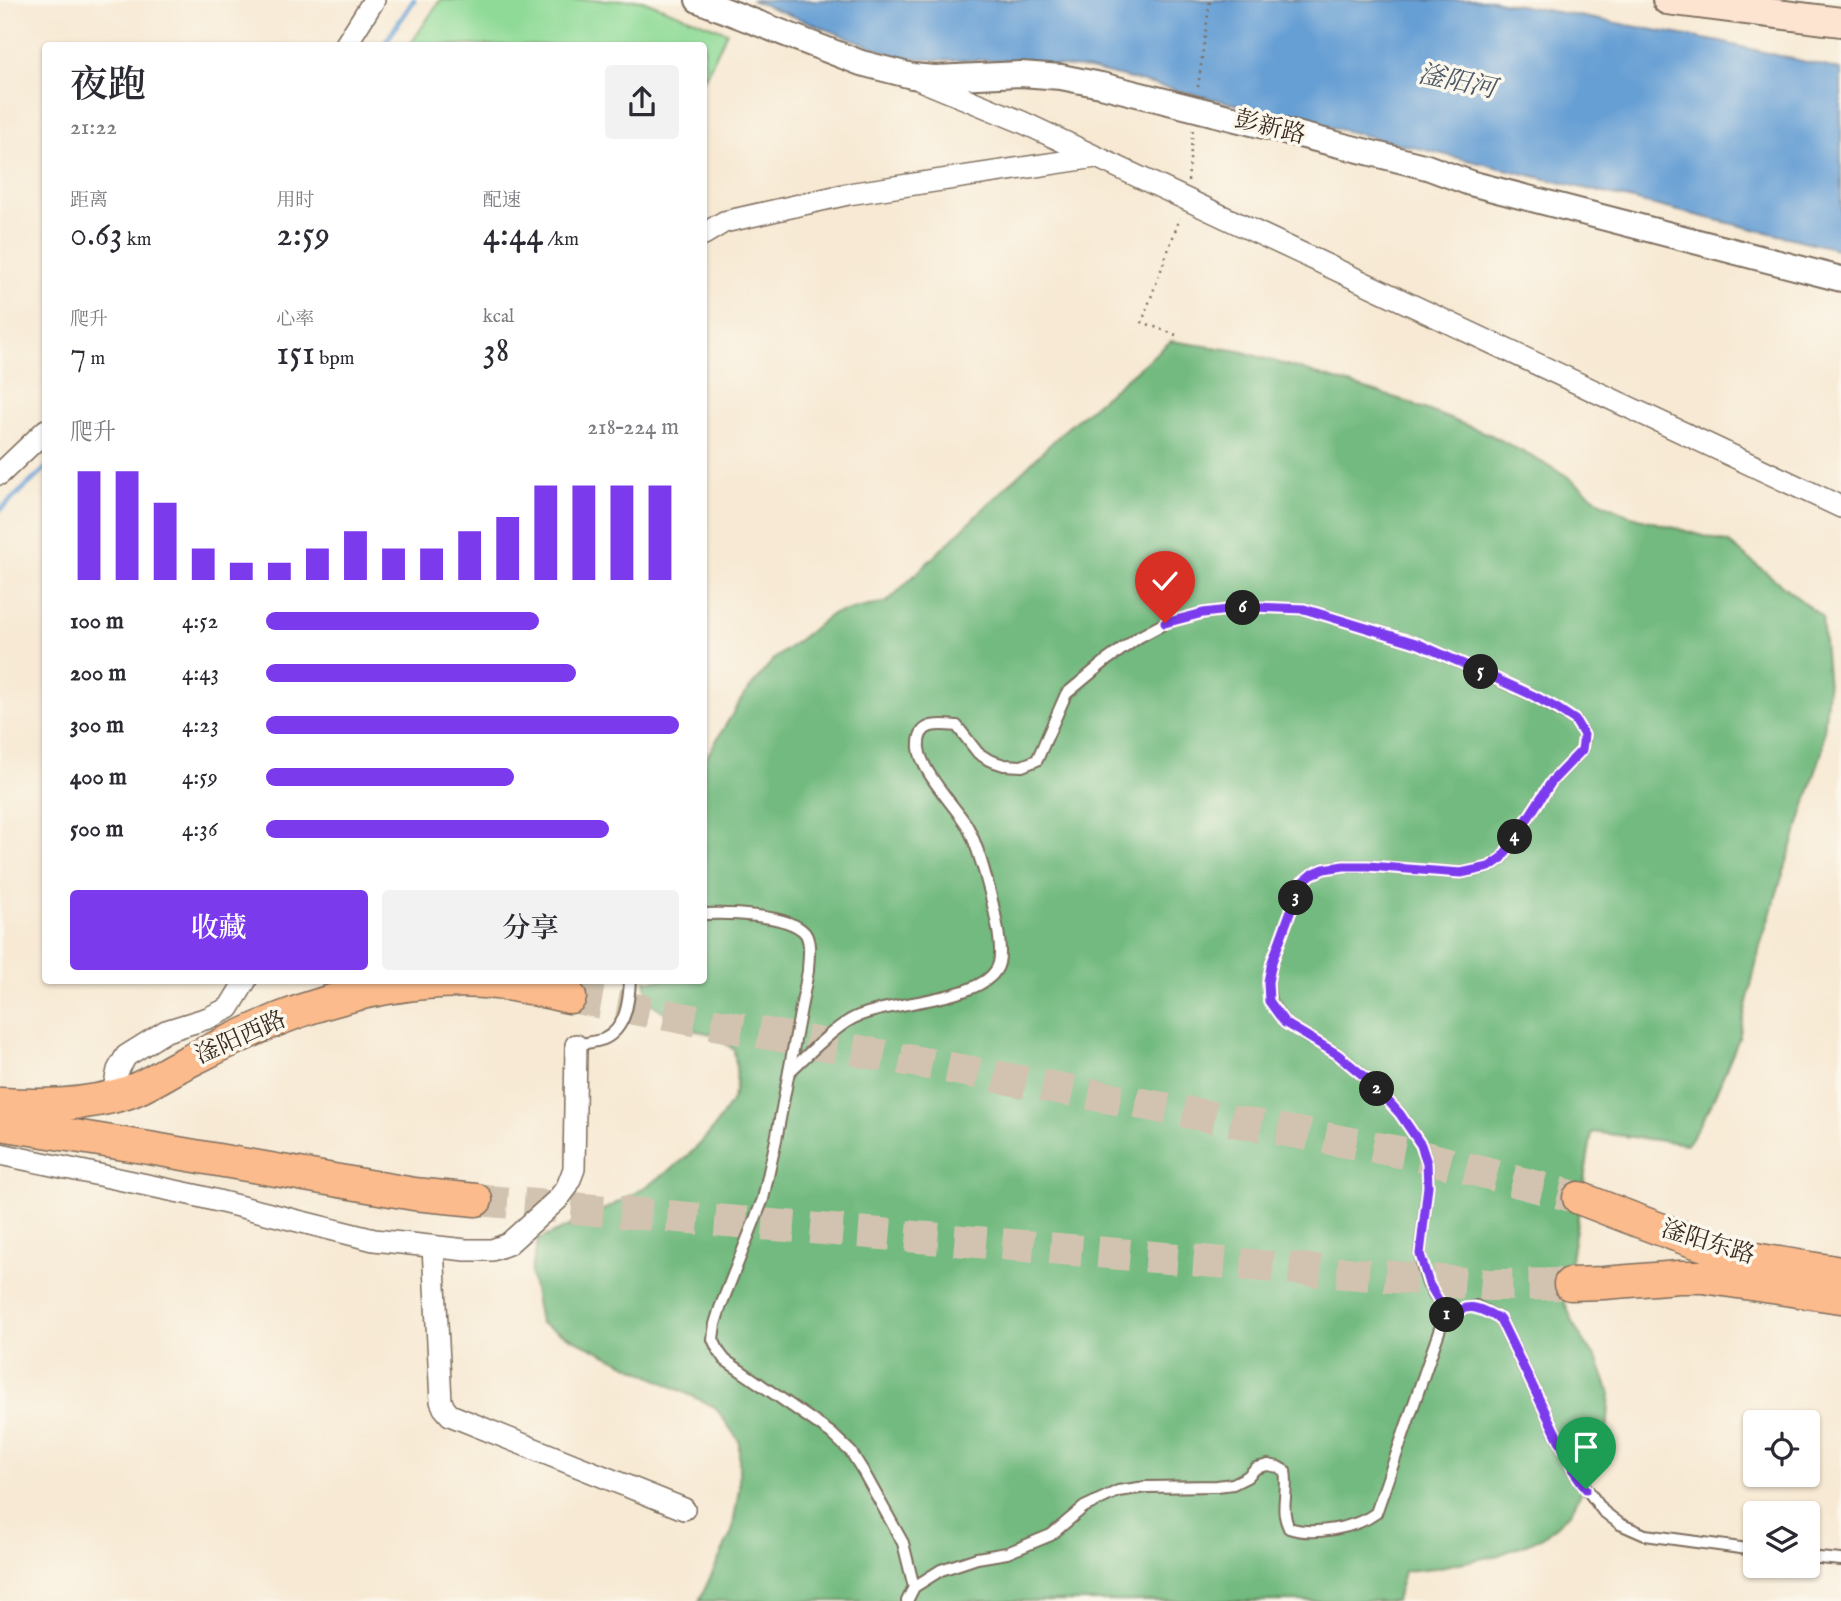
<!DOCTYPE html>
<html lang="zh">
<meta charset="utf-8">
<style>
:root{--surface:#fff;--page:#f2f2f3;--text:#2b2b33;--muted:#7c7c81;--accent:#7c3aed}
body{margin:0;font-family:"IM FELL English","Noto Serif SC",serif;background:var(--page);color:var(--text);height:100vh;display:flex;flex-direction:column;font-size:26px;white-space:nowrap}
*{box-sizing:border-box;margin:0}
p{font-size:23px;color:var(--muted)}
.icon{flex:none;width:38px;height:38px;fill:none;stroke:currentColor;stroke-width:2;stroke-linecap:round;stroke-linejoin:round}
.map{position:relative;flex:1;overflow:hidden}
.drawer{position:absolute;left:42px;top:42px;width:665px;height:942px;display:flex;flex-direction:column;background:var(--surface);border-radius:7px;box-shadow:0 2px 5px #0004}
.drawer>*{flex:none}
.tools{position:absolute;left:1743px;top:1410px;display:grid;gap:14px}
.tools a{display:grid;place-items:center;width:77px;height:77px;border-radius:7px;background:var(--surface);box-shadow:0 2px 5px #0004;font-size:35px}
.pin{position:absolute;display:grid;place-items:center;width:60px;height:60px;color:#fff;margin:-72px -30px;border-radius:50% 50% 50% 0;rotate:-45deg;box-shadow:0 0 7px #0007}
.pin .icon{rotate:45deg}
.km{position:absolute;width:35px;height:35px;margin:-18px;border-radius:50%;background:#222;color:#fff;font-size:19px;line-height:35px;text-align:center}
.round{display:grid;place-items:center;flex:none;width:74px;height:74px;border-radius:7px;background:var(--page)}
.headline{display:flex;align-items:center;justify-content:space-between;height:119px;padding:0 28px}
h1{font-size:38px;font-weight:600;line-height:52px}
.metrics{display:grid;grid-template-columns:repeat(3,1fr);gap:10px;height:119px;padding:7px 28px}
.metrics div{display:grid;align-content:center}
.metrics b{font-size:35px;font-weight:600}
.metrics small{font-size:19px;font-weight:400}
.metrics p{font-size:19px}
.chart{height:196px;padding:14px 28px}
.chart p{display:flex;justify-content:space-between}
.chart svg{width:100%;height:126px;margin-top:7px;stroke:var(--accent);stroke-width:6}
.primary-button{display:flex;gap:14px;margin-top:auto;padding:14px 28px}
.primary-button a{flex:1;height:80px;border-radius:7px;background:var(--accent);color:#fff;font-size:28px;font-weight:600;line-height:80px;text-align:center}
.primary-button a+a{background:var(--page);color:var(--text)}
ul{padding:0 28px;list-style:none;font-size:23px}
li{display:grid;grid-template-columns:112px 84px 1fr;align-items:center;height:52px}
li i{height:18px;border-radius:9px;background:var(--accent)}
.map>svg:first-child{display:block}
</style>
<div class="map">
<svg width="1841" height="1601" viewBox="0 0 1841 1601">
<rect width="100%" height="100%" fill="#fbf7ec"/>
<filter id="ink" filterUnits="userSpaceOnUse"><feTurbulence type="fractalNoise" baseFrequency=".0143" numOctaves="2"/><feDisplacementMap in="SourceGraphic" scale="14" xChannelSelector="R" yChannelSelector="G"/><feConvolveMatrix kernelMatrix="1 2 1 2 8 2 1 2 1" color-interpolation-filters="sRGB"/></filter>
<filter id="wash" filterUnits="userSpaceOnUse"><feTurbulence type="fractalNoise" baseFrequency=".00686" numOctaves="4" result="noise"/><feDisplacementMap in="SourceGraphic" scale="28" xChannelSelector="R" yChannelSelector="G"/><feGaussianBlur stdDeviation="1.57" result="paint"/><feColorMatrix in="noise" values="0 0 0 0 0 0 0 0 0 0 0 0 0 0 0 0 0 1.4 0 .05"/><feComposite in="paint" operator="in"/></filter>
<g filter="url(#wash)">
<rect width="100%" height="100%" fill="#f7e9d3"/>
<polygon fill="#8eda96" stroke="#64825a" stroke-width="2" points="440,0 642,0 727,32 704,80 704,46 410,45"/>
<path fill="#72ba7f" stroke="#56724e" stroke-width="2" d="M1171,341l69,10 159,48 92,36 73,39 37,28 27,13 101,28 93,74 6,71 -6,64 -62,194 -21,92 -29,69 -23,37 -95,-12 -28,169 12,28 23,34 11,30 -3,39 -13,37 -24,44 -27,24 -44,18 -64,13 -31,3 -8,30h-697l33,-69 7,-43v-48l-24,-34 -175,-84 -9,-50 7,-33c63,-28 146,-63 184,-124 3,-6 9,-12 11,-19 6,-15 3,-32 1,-47l-18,-15 -27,-6 -41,-28 -3,-21h59v-219l38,-63 31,-38 59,-46 55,-12 180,-174z"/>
<polygon fill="#669fd4" stroke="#506479" stroke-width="2" points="751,0 1491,0 1720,42 1841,70 1841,250 1089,69 1003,60 940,60 899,57"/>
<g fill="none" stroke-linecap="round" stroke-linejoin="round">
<g stroke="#669fd4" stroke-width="5">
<polyline points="383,46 414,0"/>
<polyline points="0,510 46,468"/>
</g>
</g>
</g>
<g filter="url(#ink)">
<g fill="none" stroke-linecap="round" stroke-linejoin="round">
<g stroke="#d1c3af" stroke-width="32" stroke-dasharray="32 16" stroke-linecap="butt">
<polyline points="570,997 1421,1156 1579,1198"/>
<polyline points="476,1200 1489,1285 1570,1284"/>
</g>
<defs>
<g id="service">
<path d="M704,914c23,-1 85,0 101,19 7,10 3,27 3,38l-32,169 -13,59 -43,109 -5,16 -2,15 6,13 6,8 106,73 20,19 12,19 40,72 11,44 -7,14"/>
<path d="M576,1045c9,-2 20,-3 28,-6 22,-10 25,-38 26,-59"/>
<path d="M789,1072c19,-17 40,-40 61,-52 33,-20 139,-17 149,-57 6,-25 -19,-116 -33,-139 -13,-20 -45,-53 -47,-76 -2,-27 20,-24 38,-22l21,27 11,7 15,5 18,1 15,-6 29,-66 41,-34 32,-23 26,-14 38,-10 50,-6 51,2 115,35 115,52 41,24 9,15 -2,15 -30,31 -50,77 -13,9 -28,6 -93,-7h-24l-20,3 -12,5 -11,9 -29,79 -4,20 2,19 15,22 52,31 34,28 29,32 21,31 6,18 1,23 -8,67 3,15 5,16 20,32"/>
<polyline points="1808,1557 1841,1560"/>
<path d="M914,1587l27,-17 36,-12 30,-5 44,-18 33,-28 34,-16 28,-4 71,-1 16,-2 14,-7 9,-9 12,-3 10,2 7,4c4,21 -6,37 4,57 24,8 67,0 87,-15l67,-193 14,-10 19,-4 24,13 75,154 28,38 17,13 25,11 110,15"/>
</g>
<g id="minor">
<polyline points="345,46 374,0"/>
<polyline points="920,80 1022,122 1841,507"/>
<polyline points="704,234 724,222 848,194 1096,157"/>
<polyline points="0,474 46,430"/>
<polyline points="112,1097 118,1070 126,1056 166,1031 208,1018 229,1008 246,980"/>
<polyline points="0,1154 194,1195 374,1240 466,1250 492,1250 508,1244 558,1199 567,1187 574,1169 576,1045"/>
<polyline points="433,1247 441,1401 444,1408 450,1415 684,1509"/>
</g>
<polyline id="tertiary" points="698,0 861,63 912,76 935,78 1021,74 1061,77 1101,85 1427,167 1470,183 1841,279"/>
<polyline id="secondary" points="1667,0 1841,22"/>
<g id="primary">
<path d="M0,1104c42,2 85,2 126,-11 19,-6 39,-20 57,-29 31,-16 63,-31 96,-45 67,-27 145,-43 218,-36 24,2 49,9 73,14"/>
<polyline points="0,1124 149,1148 414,1194 476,1200"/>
<path d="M1579,1198c47,18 93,37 141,52 39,12 81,16 121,23"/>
<polyline points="1570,1284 1604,1283 1679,1277 1703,1277 1841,1297"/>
</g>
</defs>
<use href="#service" stroke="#7d6d5d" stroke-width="14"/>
<use href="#minor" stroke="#7d6d5d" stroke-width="24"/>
<use href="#tertiary" stroke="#7d6d5d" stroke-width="28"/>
<use href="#secondary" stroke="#7d6d5d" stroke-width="32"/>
<use href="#primary" stroke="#7d6d5d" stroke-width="35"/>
<g stroke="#7d6d5d" stroke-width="2.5" stroke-dasharray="2 5" stroke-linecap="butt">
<polyline points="1198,87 1210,0"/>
<polyline points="1188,181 1193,128"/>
<polyline points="1176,335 1142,322 1180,218"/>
</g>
<use href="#service" stroke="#fff" stroke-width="10"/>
<use href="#minor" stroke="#fff" stroke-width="21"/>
<use href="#tertiary" stroke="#fff" stroke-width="24"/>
<use href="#secondary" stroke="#fde4d1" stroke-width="28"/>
<use href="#primary" stroke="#fbbb8c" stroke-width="32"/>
</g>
</g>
<g fill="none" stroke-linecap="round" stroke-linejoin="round" filter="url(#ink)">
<defs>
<path id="route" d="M1165,623l38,-10 50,-6 51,2 115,35 58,26 57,26 24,13 17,11 9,15 -2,15 -30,31 -50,77 -13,9 -28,6 -93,-7h-24l-20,3 -12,5 -11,9 -29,79 -4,20 1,19 16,22 52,31 34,28 29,32 21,31 6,18 1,23 -8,68 9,30 19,32c22,-15 31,-8 52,3l75,154 11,16"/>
</defs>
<use href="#route" stroke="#fff" stroke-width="14"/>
<use href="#route" stroke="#7c3aed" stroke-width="9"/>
</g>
<g text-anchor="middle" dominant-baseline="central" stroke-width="7" stroke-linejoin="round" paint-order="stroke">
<g font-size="24" fill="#3b2a1e" stroke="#fbf7ec">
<text transform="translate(1270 128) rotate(14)">彭新路</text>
<text transform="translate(241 1038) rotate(-24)">滏阳西路</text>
<text transform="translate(1708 1243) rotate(17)">滏阳东路</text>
</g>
<g font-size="26" font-style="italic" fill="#4c5967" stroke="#fbf7ec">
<text transform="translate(1457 82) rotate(12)">滏阳河</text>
</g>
</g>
</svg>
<div class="tools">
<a><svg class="icon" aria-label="locate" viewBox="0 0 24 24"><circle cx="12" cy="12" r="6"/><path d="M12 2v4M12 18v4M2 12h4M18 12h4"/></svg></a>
<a><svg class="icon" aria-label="layers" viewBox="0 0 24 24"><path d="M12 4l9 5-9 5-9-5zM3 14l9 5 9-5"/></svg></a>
</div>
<div class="pin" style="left:1586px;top:1489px;background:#1e9e55"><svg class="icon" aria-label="arrive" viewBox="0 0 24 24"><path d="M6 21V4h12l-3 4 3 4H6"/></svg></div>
<div class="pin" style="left:1165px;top:623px;background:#d93025"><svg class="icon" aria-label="check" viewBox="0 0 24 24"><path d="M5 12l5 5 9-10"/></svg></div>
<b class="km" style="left:1447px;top:1315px">1</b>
<b class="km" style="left:1377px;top:1089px">2</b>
<b class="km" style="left:1296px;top:898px">3</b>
<b class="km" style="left:1515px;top:837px">4</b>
<b class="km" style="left:1481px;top:672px">5</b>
<b class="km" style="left:1243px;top:608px">6</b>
<section class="drawer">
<div class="headline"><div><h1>夜跑</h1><p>21:22</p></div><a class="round"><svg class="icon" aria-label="share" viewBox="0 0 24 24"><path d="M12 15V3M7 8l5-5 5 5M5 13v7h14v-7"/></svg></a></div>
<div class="metrics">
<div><p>距离</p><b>0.63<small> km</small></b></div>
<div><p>用时</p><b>2:59</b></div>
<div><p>配速</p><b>4:44<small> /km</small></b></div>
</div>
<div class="metrics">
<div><p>爬升</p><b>7<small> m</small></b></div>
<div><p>心率</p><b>151<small> bpm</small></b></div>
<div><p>kcal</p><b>38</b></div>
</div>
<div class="chart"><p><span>爬升</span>218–224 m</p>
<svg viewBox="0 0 160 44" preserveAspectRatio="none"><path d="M5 44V6M15 44V6M25 44V17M35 44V33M45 44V38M55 44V38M65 44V33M75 44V27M85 44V33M95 44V33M105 44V27M115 44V22M125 44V11M135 44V11M145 44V11M155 44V11"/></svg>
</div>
<ul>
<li><b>100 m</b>4:52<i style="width:66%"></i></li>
<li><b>200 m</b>4:43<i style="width:75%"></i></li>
<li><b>300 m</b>4:23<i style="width:100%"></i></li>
<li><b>400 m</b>4:59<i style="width:60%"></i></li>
<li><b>500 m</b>4:36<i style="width:83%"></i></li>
</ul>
<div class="primary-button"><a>收藏</a><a>分享</a></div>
</section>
</div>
